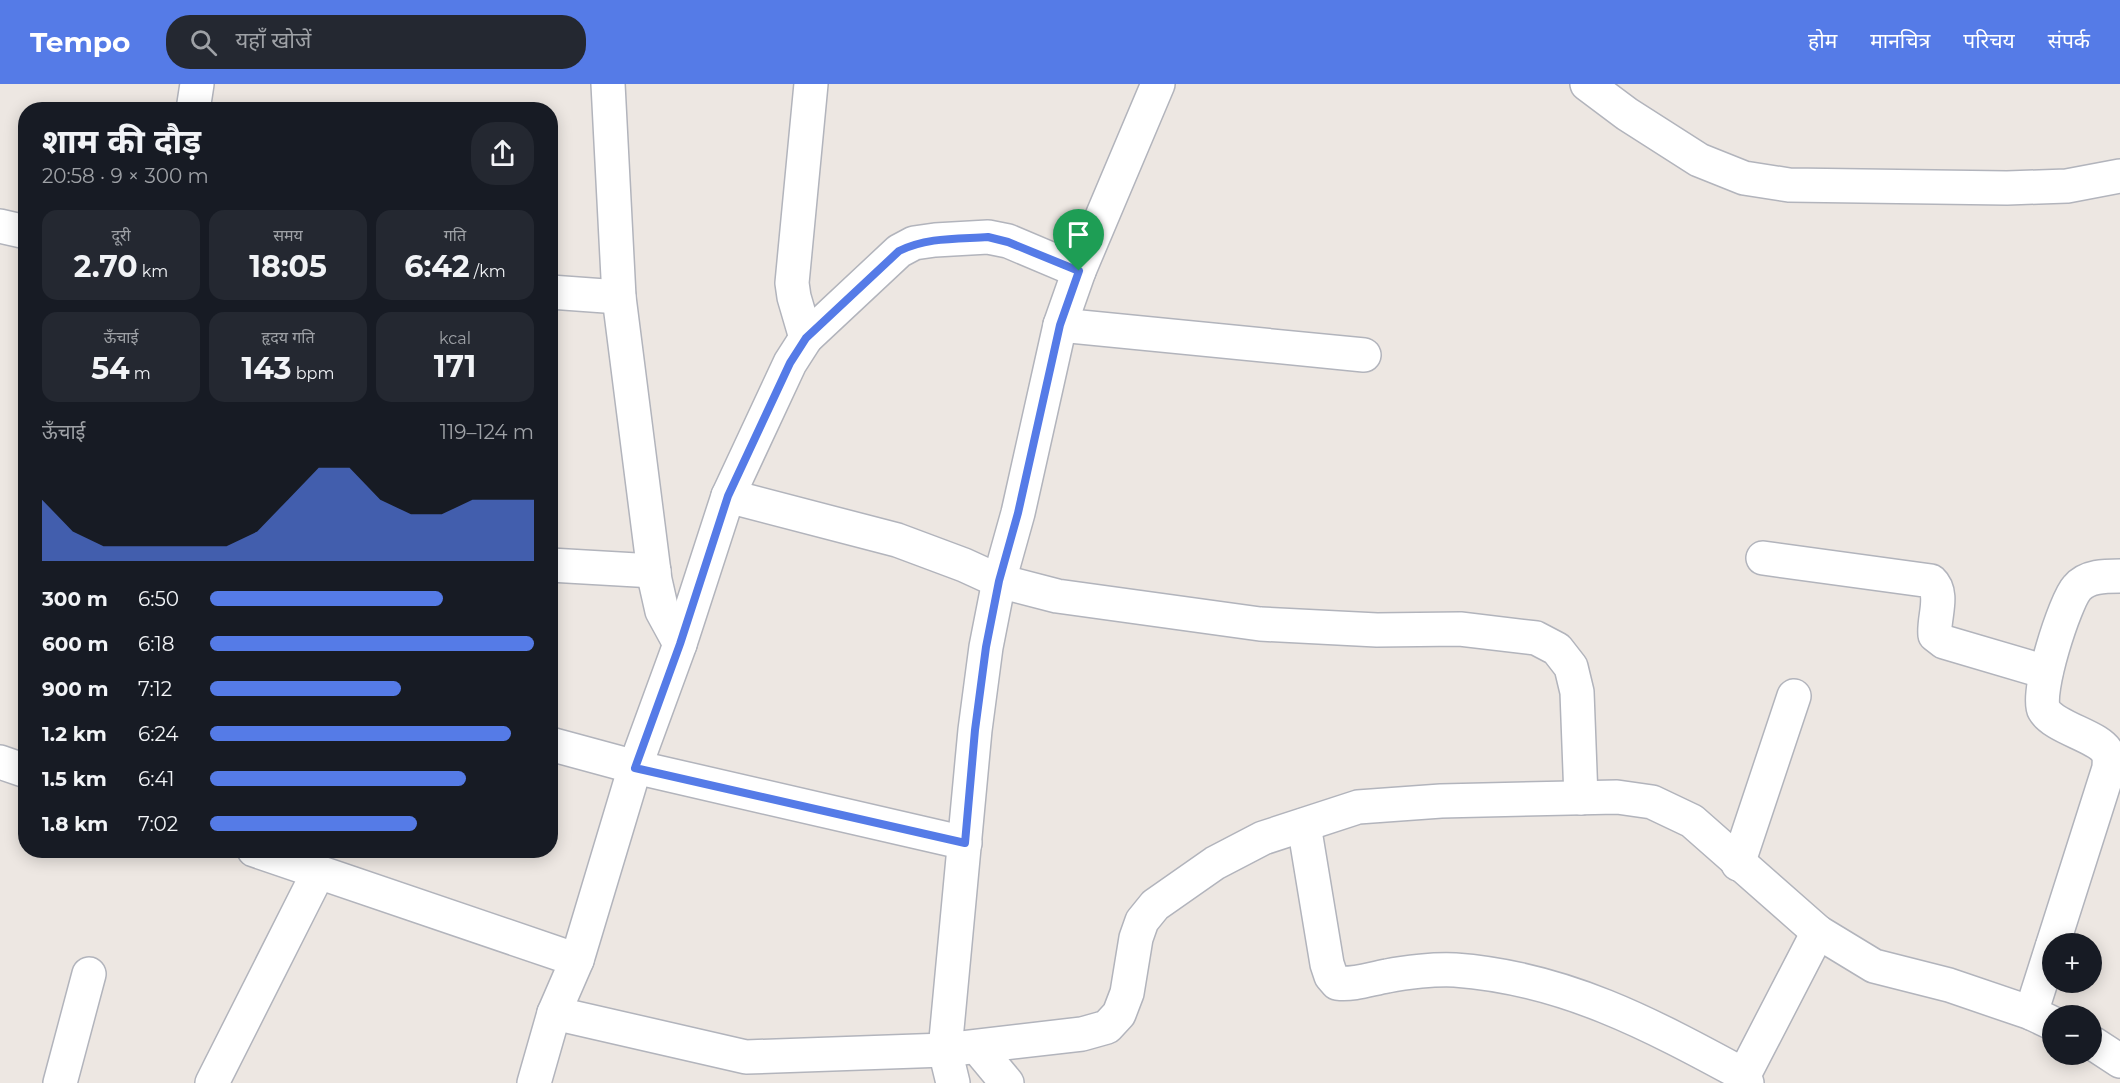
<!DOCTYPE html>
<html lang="hi">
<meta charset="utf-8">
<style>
:root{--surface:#171b24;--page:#242831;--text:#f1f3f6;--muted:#9ea1a6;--accent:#557be7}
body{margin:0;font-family:Montserrat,"Noto Sans Devanagari",sans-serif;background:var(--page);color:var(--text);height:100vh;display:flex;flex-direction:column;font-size:22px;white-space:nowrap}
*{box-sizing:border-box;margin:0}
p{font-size:20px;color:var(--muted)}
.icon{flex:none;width:33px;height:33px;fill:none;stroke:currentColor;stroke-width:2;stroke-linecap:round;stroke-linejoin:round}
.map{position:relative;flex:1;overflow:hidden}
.drawer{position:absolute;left:18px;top:18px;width:540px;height:756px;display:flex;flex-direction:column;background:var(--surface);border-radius:24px;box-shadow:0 3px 15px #0003}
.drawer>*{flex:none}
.tools{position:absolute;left:2042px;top:849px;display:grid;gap:12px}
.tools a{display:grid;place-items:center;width:60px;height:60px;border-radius:50%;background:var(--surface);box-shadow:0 3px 15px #0003;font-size:30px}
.pin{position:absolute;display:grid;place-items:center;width:51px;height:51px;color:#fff;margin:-62px -26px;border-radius:50% 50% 50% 0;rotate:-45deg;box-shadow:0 0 6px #0007}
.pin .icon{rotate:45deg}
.round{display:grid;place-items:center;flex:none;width:63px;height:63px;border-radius:24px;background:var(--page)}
.headline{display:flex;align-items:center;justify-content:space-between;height:102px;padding:0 24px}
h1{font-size:33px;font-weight:700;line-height:45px}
.metrics{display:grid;grid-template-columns:repeat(3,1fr);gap:9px;height:102px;padding:6px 24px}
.metrics div{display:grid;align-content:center;border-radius:15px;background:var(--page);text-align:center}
.metrics b{font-size:30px;font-weight:700}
.metrics small{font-size:16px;font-weight:400}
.metrics p{font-size:16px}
.chart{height:168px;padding:12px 24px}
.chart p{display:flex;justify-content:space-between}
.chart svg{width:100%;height:108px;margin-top:6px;fill:var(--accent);opacity:.7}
ul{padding:0 24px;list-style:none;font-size:20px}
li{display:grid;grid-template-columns:96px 72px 1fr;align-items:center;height:45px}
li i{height:15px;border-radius:8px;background:var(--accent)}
header{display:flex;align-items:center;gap:36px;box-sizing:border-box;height:84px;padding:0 30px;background:var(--accent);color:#fff}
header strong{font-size:28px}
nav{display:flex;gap:33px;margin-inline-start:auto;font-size:21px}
.search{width:420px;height:54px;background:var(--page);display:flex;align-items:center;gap:15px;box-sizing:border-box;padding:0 21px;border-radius:24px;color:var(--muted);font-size:22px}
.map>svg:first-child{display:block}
</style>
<header>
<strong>Tempo</strong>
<div class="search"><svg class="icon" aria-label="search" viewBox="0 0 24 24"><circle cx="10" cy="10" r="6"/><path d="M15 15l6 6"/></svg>यहाँ खोजें</div>
<nav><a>होम</a><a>मानचित्र</a><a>परिचय</a><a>संपर्क</a></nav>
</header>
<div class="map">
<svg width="2120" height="999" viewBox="0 0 2120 999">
<rect width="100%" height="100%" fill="#ede7e2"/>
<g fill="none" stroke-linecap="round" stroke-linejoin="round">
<defs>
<g id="street">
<polyline points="608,0 619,213 655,496 662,527 680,560"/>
<polyline points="1587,0 1627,30 1699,76 1744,94 1789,101 2007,104 2067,102 2120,92"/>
<polyline points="193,26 197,0"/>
<polyline points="0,142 26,148"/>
<polyline points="550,208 619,213"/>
<polyline points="1060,241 1364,271"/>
<polyline points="806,254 794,213 792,199 811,0"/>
<polyline points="728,412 897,456 964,481 999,497 1057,512 1260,540 1377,546 1460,545 1536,554 1557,565 1571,583 1577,608 1581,714"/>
<path d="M1763,474l168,23c14,13 2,37 4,54l9,7 102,30"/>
<polyline points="550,481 654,487"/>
<polyline points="550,660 635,683 965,759"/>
<polyline points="0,678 26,687"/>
<path d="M1304,741l23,139 4,12 6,7c17,2 33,-4 50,-7 19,-4 48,-7 68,-6 109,8 195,54 289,105"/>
<polyline points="254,766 577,876"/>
<polyline points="1738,780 1794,612"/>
<path d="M2053,860l56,-176c0,-4 1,-10 -1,-14 -7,-18 -53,-25 -64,-44 -9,-15 21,-109 33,-122 10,-12 28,-12 43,-12"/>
<polyline points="554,929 746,973 945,966 1082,950 1107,943 1119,930 1127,909 1136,854 1142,837 1155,821 1215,779 1263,754 1358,723 1441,717 1617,713 1652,718 1692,737 1818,848 1874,882 1949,901 2031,929 2052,939"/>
<polyline points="2031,929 2052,863"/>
<polyline points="2091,958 2120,977"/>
<polyline points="977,963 1007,999"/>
<polyline points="60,999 89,890"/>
<polyline points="212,999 318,789"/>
<polyline points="534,999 554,929 577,876 635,683 680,560 728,412 790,279 806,254 899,167 914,159 935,156 988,153 1008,157 1079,187"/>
<polyline points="953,999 945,966 975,646 986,563 999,497 1018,429 1060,241 1079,187 1158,0"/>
<polyline points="1747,999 1744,991 1818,848"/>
</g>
</defs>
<use href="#street" stroke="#b2b4bc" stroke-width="36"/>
<use href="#street" stroke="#fff" stroke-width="33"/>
</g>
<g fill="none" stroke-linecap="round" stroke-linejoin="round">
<defs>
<path id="route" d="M988,153l20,5 71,29 -19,54 -42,188 -19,68 -13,66 -11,83 -10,113 -330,-75 45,-124 48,-148 62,-133 16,-25 93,-87c28,-14 59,-12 89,-14z"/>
</defs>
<use href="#route" stroke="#fff" stroke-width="12"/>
<use href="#route" stroke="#557be7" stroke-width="8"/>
</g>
</svg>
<div class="tools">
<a>+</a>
<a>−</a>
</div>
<div class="pin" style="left:1079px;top:187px;background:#1e9e55"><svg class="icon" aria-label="arrive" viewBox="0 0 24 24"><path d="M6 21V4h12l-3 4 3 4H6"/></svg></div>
<section class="drawer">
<div class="headline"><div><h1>शाम की दौड़</h1><p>20:58 · 9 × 300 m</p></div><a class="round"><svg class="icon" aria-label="share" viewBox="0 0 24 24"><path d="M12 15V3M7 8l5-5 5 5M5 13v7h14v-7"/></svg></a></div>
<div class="metrics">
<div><p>दूरी</p><b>2.70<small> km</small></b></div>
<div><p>समय</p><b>18:05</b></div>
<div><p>गति</p><b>6:42<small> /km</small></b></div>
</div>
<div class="metrics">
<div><p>ऊँचाई</p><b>54<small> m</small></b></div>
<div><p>हृदय गति</p><b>143<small> bpm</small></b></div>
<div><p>kcal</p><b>171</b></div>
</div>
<div class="chart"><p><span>ऊँचाई</span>119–124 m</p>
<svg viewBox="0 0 160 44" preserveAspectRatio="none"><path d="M0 44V19L10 32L20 38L30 38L40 38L50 38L60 38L70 32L80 19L90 6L100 6L110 19L120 25L130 25L140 19L150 19L160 19V44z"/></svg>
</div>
<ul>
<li><b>300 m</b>6:50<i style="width:72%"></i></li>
<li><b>600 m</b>6:18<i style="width:100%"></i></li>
<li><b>900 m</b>7:12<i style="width:59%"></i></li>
<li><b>1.2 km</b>6:24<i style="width:93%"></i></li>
<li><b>1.5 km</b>6:41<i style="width:79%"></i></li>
<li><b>1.8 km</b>7:02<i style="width:64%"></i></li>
</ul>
</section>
</div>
